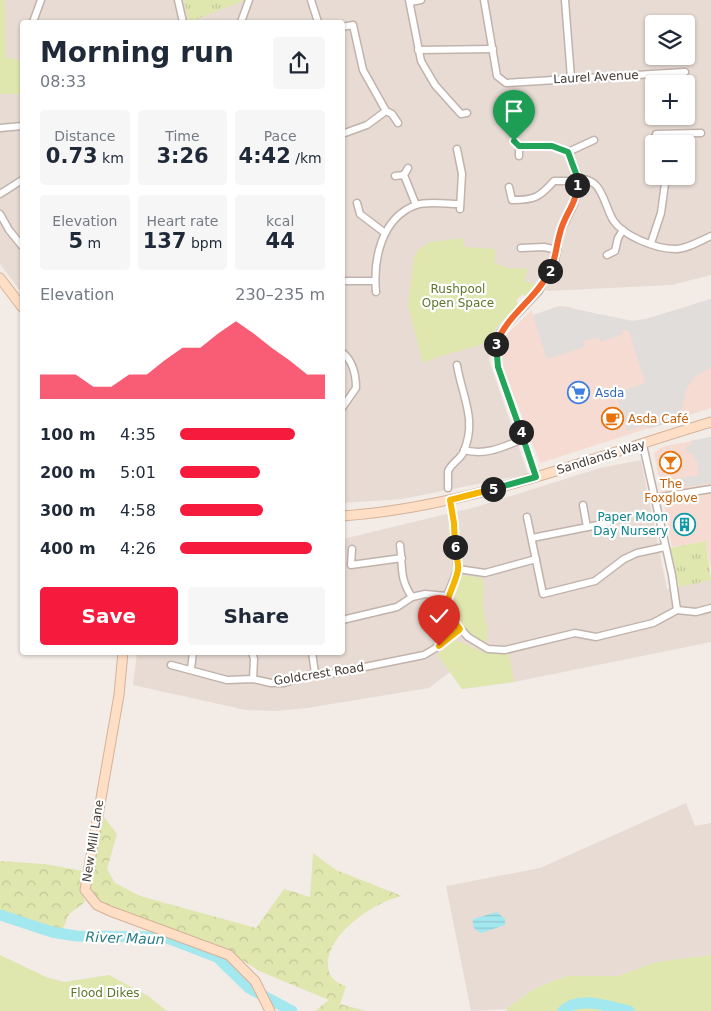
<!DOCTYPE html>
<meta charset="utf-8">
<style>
:root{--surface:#fff;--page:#f6f6f7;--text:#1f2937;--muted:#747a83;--accent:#f61a3c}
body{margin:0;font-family:"DejaVu Sans",sans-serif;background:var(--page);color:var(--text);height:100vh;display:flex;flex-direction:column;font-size:19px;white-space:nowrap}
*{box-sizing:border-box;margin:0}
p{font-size:16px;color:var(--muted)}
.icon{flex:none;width:28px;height:28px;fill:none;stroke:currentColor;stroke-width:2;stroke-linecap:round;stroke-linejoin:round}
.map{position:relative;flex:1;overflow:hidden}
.details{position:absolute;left:20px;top:20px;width:325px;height:635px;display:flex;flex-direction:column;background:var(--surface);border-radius:5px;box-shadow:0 1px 4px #0004}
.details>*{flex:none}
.fabs{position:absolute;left:645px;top:15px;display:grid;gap:10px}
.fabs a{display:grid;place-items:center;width:50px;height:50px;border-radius:5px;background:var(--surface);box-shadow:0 1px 4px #0004;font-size:25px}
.pin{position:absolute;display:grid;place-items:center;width:42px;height:42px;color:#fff;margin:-51px -21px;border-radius:50% 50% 50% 0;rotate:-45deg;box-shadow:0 0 5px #0007}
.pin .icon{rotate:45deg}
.km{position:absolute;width:25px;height:25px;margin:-12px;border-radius:50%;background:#222;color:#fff;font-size:14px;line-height:25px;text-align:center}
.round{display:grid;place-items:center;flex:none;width:52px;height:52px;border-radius:5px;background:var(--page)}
.summary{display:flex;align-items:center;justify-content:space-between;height:85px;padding:0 20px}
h1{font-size:28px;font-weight:700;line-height:38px}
.metrics{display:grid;grid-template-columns:repeat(3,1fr);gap:8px;height:85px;padding:5px 20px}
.metrics div{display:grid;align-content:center;border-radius:5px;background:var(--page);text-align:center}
.metrics b{font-size:21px;font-weight:700}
.metrics small{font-size:14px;font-weight:400}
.metrics p{font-size:14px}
.chart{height:140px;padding:10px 20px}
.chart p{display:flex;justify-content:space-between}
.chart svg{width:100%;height:90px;margin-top:5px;fill:var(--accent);opacity:.7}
.primary-button{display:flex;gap:10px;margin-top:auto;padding:10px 20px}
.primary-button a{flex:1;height:58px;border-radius:5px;background:var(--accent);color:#fff;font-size:20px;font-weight:700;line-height:58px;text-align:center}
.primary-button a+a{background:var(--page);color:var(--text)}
ul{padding:0 20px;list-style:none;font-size:16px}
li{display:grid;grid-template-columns:80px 60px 1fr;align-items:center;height:38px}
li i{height:12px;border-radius:6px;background:var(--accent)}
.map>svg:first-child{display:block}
</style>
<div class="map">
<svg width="711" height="1011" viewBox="0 0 711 1011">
<defs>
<pattern id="grass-tufts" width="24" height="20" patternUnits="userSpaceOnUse" patternTransform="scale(1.25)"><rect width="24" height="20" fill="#dfe7af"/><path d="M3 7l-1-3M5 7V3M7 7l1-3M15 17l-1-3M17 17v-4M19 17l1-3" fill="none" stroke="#c1c797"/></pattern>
<pattern id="forest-crowns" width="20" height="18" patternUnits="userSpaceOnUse" patternTransform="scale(1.25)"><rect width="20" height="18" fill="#dfe7af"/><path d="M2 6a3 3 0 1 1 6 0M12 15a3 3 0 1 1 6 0" fill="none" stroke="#c1c797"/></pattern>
<pattern id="water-rules" width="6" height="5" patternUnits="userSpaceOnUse" patternTransform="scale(1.25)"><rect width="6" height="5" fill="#a3e7ef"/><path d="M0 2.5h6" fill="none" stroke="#8ec7ce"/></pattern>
</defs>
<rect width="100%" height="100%" fill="#f3ebe6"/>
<g fill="#e7dbd4" fill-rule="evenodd">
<path d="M0,0h711v275l-40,10 -123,6 -10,-5 -12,11 -3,-3 -7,6 2,4 -22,25 -5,13 -2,18 39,114 -126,25 -59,4 -1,-481h-320v271l-22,-29zM654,24h32v32h-32zM654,84h32v32h-32zM654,144h32v32h-32z"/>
<polygon points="641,460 667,589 711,580 711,642 514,682 462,689 450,672 429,688 307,708 275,711 246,710 133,685 137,653 342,652 343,539 476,507 600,468"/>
<polygon points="686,803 695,826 711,823 711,955 656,963 618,976 566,976 534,989 506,1009 471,1011 446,886 540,868"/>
</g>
<g fill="#f5dbd1">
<polygon points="711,299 711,408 540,463 501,362 507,334 532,310 533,315 564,306 621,320 633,321 646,319"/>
<polygon points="711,437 711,570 706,541 672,547 654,453 662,447"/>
</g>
<g fill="url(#grass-tufts)">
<polygon points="184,0 246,0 189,22"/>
<polygon points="706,541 711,580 679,587 670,548"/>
</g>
<g fill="url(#forest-crowns)">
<path d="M101,813l16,21 -10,35 8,14 25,13 116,32 28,-39 26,8 3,-44 23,17 66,26c-28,6 -75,38 -74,69 0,12 8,18 18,21l-6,18 26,7h-51l14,-11 -70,-29 -29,-19 -125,-44 -15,-16 -2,-11z"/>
<polygon points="0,861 45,864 83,871 81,889 85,902 69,914 62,931 0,910"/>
</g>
<g fill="#dfe7af">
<polygon points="0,0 5,0 6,58 22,60 22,94 0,94"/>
<polygon points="463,238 464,247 495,249 495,263 508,268 528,269 524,281 538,285 526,297 523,294 516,300 518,304 496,328 491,342 437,357 423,363 408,306 414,257 419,249 431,242"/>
<path d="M462,575l20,3c4,10 0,18 1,28 1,13 7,23 3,37 -16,-7 -34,-25 -31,-44 1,-8 4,-16 7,-24z"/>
<path d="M454,641c11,0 16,6 26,10 10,3 19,3 29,3l5,28 -52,7 -25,-35z"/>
<polygon points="0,955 46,977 64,982 109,975 148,996 167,1011 0,1011"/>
<polygon points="711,955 711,1011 507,1011 506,1009 534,989 566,976 618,976 656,962"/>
</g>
<g fill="#e1dddb">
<polygon points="711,299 711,367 695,377 687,388 679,420 648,429 646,425 627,431 616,393 645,383 629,331 622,330 623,334 600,342 599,337 584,341 585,347 547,359 533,315 559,306 633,321 646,319"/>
<polygon points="711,437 711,483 669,490 667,480 699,475 697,459 694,459 692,453 687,453 686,446 691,445 691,441"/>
</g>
<path fill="url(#water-rules)" d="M497,912l8,7v6l-24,8c-7,-3 -9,-7 -8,-14z"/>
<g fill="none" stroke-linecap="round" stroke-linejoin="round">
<g stroke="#a3e7ef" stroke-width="11">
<polyline points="0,915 52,932 76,936 165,937 217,957 249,988 292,1011"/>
<path d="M563,1011c14,-16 48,-4 66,0"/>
</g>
<defs>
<g id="street">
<polyline points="178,0 183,22"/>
<polyline points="311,0 318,22"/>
<polyline points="409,0 421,61 435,85 461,114 467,113"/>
<polyline points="484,0 497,76 506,83 685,72"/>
<polyline points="565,0 571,78"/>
<polyline points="410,2 421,0"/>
<polyline points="33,22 41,0"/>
<polyline points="241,22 249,0"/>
<polyline points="342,27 353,25 363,70 386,111 392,114 398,123"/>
<polyline points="418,50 493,49"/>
<polyline points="0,128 22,126"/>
<polyline points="342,134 367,125 386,111"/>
<polyline points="514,141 519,146"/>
<polyline points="654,144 656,134 701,133"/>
<polyline points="457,149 462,174 460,209"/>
<polyline points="568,152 594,140"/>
<polyline points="519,156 519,146 553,146 568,152 579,179"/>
<polyline points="408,168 404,175 416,205"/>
<polyline points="395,176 404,175"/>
<path d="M579,179c23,-2 25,26 34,41 10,16 43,29 62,29 12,0 25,-8 36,-13"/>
<path d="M509,187l3,13c22,0 27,-2 42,-19h23"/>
<polyline points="0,194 22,180"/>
<polyline points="357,203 360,214 385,233"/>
<polyline points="0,214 9,230 22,246"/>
<polyline points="651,243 661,213 666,176"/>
<polyline points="521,248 544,247 557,250"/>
<polyline points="607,255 615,251 618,238 623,230"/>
<polyline points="342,281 375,281"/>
<path d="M376,292c-3,-32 5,-74 40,-87 11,-4 30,-1 43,-1"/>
<path d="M342,352c11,9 14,22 14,36l-14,20"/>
<polyline points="643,445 672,575 677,610"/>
<path d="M464,450c21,6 39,-3 59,-11"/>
<polyline points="536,477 498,367 496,344 501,331 539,291 555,261 560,232 574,204 579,179"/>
<path d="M448,488v-17c4,-8 11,-11 15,-18 15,-33 -1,-56 -6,-88"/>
<polyline points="655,498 711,489"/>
<polyline points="450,500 454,523 454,544 458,569 447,596 448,607 452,619 468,637 488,649 505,650 575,633 596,637 653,623 677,610 696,612 711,608"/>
<polyline points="583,505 587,527"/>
<polyline points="527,517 543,594 595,581 624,559 637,553 665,547"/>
<polyline points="532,538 608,523"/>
<path d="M400,545c3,22 -1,33 12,52"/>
<polyline points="352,549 351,565 402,558"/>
<polyline points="458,569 485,573 536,559"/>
<polyline points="342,620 397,607 412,597 425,594 447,596"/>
<polyline points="252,652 254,659 253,679"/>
<polyline points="312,652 315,673"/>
<polyline points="171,665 227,680 253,679 271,683 284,683 315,673 330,674 424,655 439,646 460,629"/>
<polyline points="191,669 193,652"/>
</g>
<g id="secondary">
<polyline points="0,278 22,307"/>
<path d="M342,516c128,-9 248,-58 369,-94"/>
<polyline points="123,652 119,695 85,890 97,905 110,911 229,955 255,981 270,1011"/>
</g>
</defs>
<use href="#street" stroke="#c1b3ac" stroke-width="9"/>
<use href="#secondary" stroke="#d5b299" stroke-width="11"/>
<use href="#street" stroke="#fff" stroke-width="6"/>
<use href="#secondary" stroke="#fedfc5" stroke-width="9"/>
</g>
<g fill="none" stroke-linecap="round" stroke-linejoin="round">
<defs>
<polyline id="split-1" points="514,141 519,146 552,146 568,152 578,179 577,185"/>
<path id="split-2" d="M550,271c6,-13 6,-25 10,-38 4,-18 17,-29 17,-48"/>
<path id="split-3" d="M496,344c11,-29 40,-45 54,-73"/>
<polyline id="split-4" points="496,344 498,367 521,432"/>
<polyline id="split-5" points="493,489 536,477 521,432"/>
<polyline id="split-6" points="455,547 454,523 450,500 493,489"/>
<path id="split-7" d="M455,547c1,7 4,17 3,23 -6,28 -21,30 2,59l-2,2"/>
<polyline id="split-8" points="439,646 458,631"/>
</defs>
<use href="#split-1" stroke="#fff" stroke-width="10"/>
<use href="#split-2" stroke="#fff" stroke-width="10"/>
<use href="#split-3" stroke="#fff" stroke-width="10"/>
<use href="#split-4" stroke="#fff" stroke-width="10"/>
<use href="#split-5" stroke="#fff" stroke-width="10"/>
<use href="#split-6" stroke="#fff" stroke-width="10"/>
<use href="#split-7" stroke="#fff" stroke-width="10"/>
<use href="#split-8" stroke="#fff" stroke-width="10"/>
<use href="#split-1" stroke="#22a559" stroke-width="6"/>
<use href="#split-2" stroke="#f0652b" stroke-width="6"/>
<use href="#split-3" stroke="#f0652b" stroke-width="6"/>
<use href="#split-4" stroke="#22a559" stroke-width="6"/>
<use href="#split-5" stroke="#22a559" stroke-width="6"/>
<use href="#split-6" stroke="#f5b400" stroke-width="6"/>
<use href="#split-7" stroke="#f5b400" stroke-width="6"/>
<use href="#split-8" stroke="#f5b400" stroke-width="6"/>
</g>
<defs>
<symbol id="supermarket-ring" viewBox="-11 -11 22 22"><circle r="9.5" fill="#fff" stroke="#3f7fe0" stroke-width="1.5"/><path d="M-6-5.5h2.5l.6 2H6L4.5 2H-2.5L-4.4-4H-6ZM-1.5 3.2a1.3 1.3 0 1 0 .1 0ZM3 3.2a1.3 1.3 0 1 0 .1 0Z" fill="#3f7fe0"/></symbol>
<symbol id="cafe-ring" viewBox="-11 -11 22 22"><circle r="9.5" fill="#fff" stroke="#e8710a" stroke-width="1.5"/><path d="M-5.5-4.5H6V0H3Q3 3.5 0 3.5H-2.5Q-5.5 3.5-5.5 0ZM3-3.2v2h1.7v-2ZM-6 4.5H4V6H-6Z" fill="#e8710a"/></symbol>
<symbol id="bar-ring" viewBox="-11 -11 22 22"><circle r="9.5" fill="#fff" stroke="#e8710a" stroke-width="1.5"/><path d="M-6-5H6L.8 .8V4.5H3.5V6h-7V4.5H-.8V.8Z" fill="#e8710a"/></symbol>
<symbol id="building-ring" viewBox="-11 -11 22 22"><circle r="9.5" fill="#fff" stroke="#0f9aa8" stroke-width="1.5"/><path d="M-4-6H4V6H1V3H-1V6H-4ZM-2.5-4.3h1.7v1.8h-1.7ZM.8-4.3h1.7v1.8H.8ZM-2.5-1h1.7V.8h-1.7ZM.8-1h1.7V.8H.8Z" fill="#0f9aa8"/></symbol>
</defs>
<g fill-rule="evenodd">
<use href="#supermarket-ring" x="566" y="380" width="25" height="25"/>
<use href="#cafe-ring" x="600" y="406" width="25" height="25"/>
<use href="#bar-ring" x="658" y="450" width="25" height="25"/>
<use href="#building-ring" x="672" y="512" width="25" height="25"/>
</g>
<g text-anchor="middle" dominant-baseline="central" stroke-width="4.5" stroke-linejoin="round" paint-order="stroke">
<g font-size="12" fill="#453a35" stroke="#fff">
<text transform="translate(596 77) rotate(-3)">Laurel Avenue</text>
<text transform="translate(601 457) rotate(-17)">Sandlands Way</text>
<text transform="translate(319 674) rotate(-9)">Goldcrest Road</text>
<text transform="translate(93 841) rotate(-81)">New Mill Lane</text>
</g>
<g font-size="12" fill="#5e762a" stroke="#fff">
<text x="458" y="289">Rushpool<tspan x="458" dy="14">Open Space</tspan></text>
<text x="105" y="993">Flood Dikes</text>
</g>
<g font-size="12" fill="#366cbe" stroke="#fff" text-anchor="start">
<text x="595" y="393">Asda</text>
</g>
<g font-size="12" fill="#c56008" stroke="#fff" text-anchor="start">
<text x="628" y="419">Asda Café</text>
<text x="671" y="484" text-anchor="middle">The<tspan x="671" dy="14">Foxglove</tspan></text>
</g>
<g font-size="12" fill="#0d838f" stroke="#fff" text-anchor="end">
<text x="668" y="517">Paper Moon<tspan x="668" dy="14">Day Nursery</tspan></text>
</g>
<g font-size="14" font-style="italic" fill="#287d88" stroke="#fff">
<text transform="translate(125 938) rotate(2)">River Maun</text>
</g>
</g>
</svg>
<div class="fabs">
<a><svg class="icon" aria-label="layers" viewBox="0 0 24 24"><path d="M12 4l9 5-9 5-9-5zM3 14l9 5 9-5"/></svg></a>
<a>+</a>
<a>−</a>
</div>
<div class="pin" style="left:514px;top:141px;background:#1e9e55"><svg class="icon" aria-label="arrive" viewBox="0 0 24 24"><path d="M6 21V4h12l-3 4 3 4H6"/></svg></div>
<div class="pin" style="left:439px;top:646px;background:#d93025"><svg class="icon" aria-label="check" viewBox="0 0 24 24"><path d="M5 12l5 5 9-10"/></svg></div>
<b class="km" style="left:577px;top:185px">1</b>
<b class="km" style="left:550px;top:271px">2</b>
<b class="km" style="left:496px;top:344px">3</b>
<b class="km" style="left:521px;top:432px">4</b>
<b class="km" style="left:493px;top:489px">5</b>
<b class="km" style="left:455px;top:547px">6</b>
<section class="details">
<div class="summary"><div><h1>Morning run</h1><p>08:33</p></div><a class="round"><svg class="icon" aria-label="share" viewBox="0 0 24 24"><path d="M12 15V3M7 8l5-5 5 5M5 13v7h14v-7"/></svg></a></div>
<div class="metrics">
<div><p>Distance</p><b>0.73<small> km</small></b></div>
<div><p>Time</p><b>3:26</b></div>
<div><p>Pace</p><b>4:42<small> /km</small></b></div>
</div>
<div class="metrics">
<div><p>Elevation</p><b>5<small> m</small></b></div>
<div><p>Heart rate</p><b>137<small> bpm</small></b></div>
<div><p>kcal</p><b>44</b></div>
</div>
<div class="chart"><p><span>Elevation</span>230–235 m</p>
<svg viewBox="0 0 160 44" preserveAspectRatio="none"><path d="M0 44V32L10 32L20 32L30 38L40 38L50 32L60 32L70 25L80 19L90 19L100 12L110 6L120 12L130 19L140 25L150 32L160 32V44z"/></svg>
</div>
<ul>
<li><b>100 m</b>4:35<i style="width:79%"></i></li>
<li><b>200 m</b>5:01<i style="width:55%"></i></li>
<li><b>300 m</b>4:58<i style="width:57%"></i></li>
<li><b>400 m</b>4:26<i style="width:91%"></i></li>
</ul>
<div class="primary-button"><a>Save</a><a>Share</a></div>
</section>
</div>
